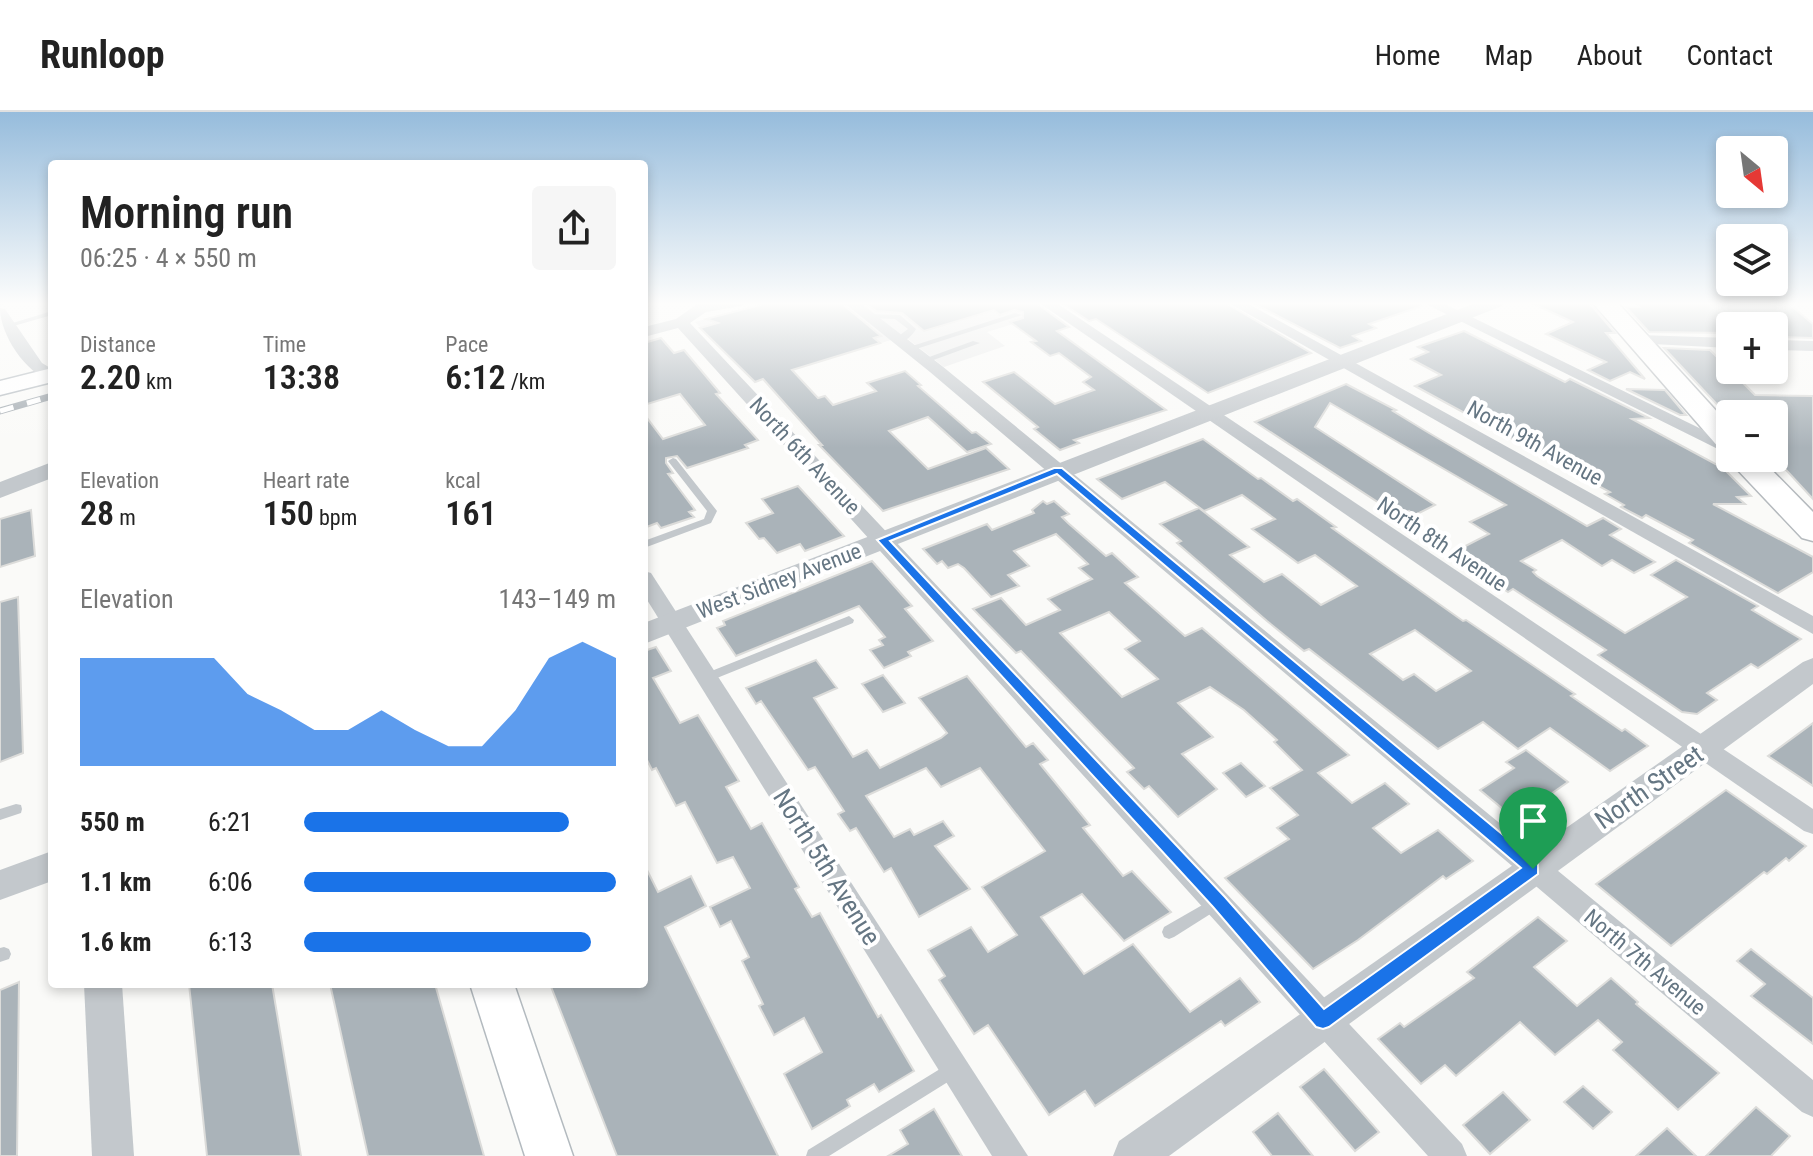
<!DOCTYPE html>
<meta charset="utf-8">
<style>
:root{--surface:#fff;--page:#f6f6f6;--text:#222;--muted:#767676;--line:#e0e0e0;--accent:#1a73e8}
body{margin:0;font-family:"Roboto Condensed",sans-serif;background:var(--page);color:var(--text);height:100vh;display:flex;flex-direction:column;font-size:30px;white-space:nowrap}
*{box-sizing:border-box;margin:0}
p{font-size:26px;color:var(--muted)}
.icon{flex:none;width:44px;height:44px;fill:none;stroke:currentColor;stroke-width:2;stroke-linecap:round;stroke-linejoin:round}
.map{position:relative;flex:1;overflow:hidden}
.drawer{position:absolute;left:48px;top:48px;width:600px;height:828px;display:flex;flex-direction:column;background:var(--surface);border-radius:8px;box-shadow:0 4px 12px #0003}
.drawer>*{flex:none}
.needle{width:52px;rotate:151deg}
.tools{position:absolute;left:1716px;top:24px;display:grid;gap:16px}
.tools a{display:grid;place-items:center;width:72px;height:72px;border-radius:8px;background:var(--surface);box-shadow:0 4px 12px #0003;font-size:40px}
.pin{position:absolute;display:grid;place-items:center;width:68px;height:68px;color:#fff;margin:-82px -34px;border-radius:50% 50% 50% 0;rotate:-45deg;box-shadow:0 0 8px #0007}
.pin .icon{rotate:45deg}
.round{display:grid;place-items:center;flex:none;width:84px;height:84px;border-radius:8px;background:var(--page)}
.overview{display:flex;align-items:center;justify-content:space-between;height:136px;padding:0 32px}
h1{font-size:44px;font-weight:600;line-height:60px}
.figures{display:grid;grid-template-columns:repeat(3,1fr);gap:12px;height:136px;padding:8px 32px}
.figures div{display:grid;align-content:center}
.figures b{font-size:34px;font-weight:600}
.figures small{font-size:22px;font-weight:400}
.figures p{font-size:22px}
.chart{height:224px;padding:16px 32px}
.chart p{display:flex;justify-content:space-between}
.chart svg{width:100%;height:144px;margin-top:8px;fill:var(--accent);opacity:.7}
ul{padding:0 32px;list-style:none;font-size:26px}
li{display:grid;grid-template-columns:128px 96px 1fr;align-items:center;height:60px}
li i{height:20px;border-radius:10px;background:var(--accent)}
header{display:flex;align-items:center;gap:48px;box-sizing:border-box;height:112px;padding:0 40px;background:var(--surface);border-bottom:2px solid var(--line)}
header strong{font-size:38px}
nav{display:flex;gap:44px;margin-inline-start:auto;font-size:28px}
.map>svg:first-child{display:block}
</style>
<header>
<strong>Runloop</strong>
<nav><a>Home</a><a>Map</a><a>About</a><a>Contact</a></nav>
</header>
<div class="map">
<svg width="1813" height="1044" viewBox="0 0 1813 1044">
<rect width="100%" height="100%" fill="#fafaf8"/>
<polygon fill="#e8e9e9" points="767,190 1027,190 1046,202 987,220 1005,234 944,255 904,224 755,270 695,210"/>
<g fill="#aab3b9" stroke="#dcdcda" stroke-width="2" fill-rule="evenodd">
<polygon points="772,190 840,190 881,224 874,226 880,231 792,258 818,286 825,284 833,293 876,279 867,271 905,259 921,273 918,274 972,321 976,320 991,332 967,340 928,305 889,319 928,357 986,336 1009,357 883,399 819,333 822,333 763,267 755,270 700,216 718,211 706,207"/>
<polygon points="864,190 1035,190 1069,215 1057,219 1166,298 1074,328 1079,331 1060,338 1034,317 1038,315 983,270 1014,260 1055,292 1094,278 1083,270 1091,265 1059,241 1050,244 1031,230 1036,229 1010,210 1023,206 1023,200 1014,198 1000,203 994,198 924,219 902,201 876,199"/>
<polygon points="1060,190 1224,190 1311,241 1208,281 1096,207 1089,209"/>
<polygon points="1251,190 1419,190 1422,194 1369,212 1376,216 1353,224 1361,229 1340,236"/>
<polygon points="1529,190 1584,190 1592,194 1615,221 1606,221 1645,267 1630,260 1610,269 1588,258 1606,250 1546,222 1573,210"/>
<polygon points="1634,190 1787,190 1813,212 1813,226 1774,225 1774,214 1730,214 1730,221 1649,220 1626,195 1639,195"/>
<polygon points="1464,219 1565,270 1570,267 1649,306 1632,307 1723,356 1751,384 1737,385 1745,392 1713,392 1813,445 1813,460 1778,481 1689,431 1693,428 1646,403 1642,406 1621,395 1624,393 1605,382 1610,380 1415,274 1441,263 1411,247 1428,240 1418,235"/>
<polygon points="661,226 674,241 684,238 720,281 716,282 758,328 745,333 748,336 687,356 677,344 666,346 666,351 673,361 668,362 695,398 689,400 694,405 661,416 657,411 644,416 644,302 663,327 705,313 680,282 644,293 644,231"/>
<polygon points="1664,236 1710,238 1755,283 1813,284 1813,387 1774,345 1774,302 1725,301"/>
<polygon points="1346,272 1396,298 1393,299 1424,318 1587,414 1603,406 1621,417 1610,423 1655,450 1634,461 1612,448 1602,454 1562,428 1521,449 1536,458 1533,460 1537,464 1625,521 1687,485 1651,463 1676,448 1758,494 1752,498 1801,527 1758,556 1751,552 1707,581 1717,588 1697,602 1682,600 1598,543 1606,538 1513,477 1508,480 1452,441 1489,422 1470,410 1506,393 1330,291 1315,315 1435,393 1415,403 1409,399 1399,404 1255,310"/>
<polygon points="1626,277 1665,278 1686,303 1680,303"/>
<path d="M1203,327l55,40 3,-1 32,23 4,-2 39,28 -4,1 131,93 3,-1 109,74 -4,2 51,35 3,-2 23,17 -38,25 -60,-43 -32,21 -35,-27 -45,27 -129,-100 -5,2 -37,-30 -90,-78 4,-2 -21,-17 39,-16 50,39 -19,8 34,27 18,-8 39,31 36,-19 -42,-31 -17,8 -46,-34 23,-10 -33,-24 -38,16 -39,-29 -43,17 -25,-20zM1415,518l56,41 -35,20 -22,-17 -11,6 -33,-26z"/>
<polygon points="798,374 844,424 805,439 800,432 777,441 764,426 759,427 746,411 773,401 762,387"/>
<path d="M1043,389l4,3 7,-3 15,13 -7,3 6,6 38,33 6,-3 26,24 -13,6 60,53 17,-8 147,127 -31,18 34,30 33,-20 24,21 -36,24 28,25 37,-23 35,31 -27,18 -3,-3 -85,64 -45,29 -88,-91 64,-39 -12,-11 21,-13 -28,-27 32,-18 -28,-28 3,-2 -33,-30 -34,-23 -32,16 35,34 -31,17 35,35 -39,28 -29,-31 -5,3 -17,-17 7,-4 -113,-117 -5,2 -43,-44 28,-11 25,27 34,-15 -12,-11 44,-20 -13,-11 9,-4 -32,-30 -42,17 15,15 -21,9 11,11 -28,11 -27,-29 -6,-4 -10,4 -6,-7 -5,3 -14,-15 64,-25 5,6 42,-17 -2,-3zM1109,500l31,29 -15,8 33,30 -36,18 -62,-64z"/>
<polygon points="31,398 35,444 0,455 0,407"/>
<polygon points="872,449 912,494 905,497 933,529 908,540 911,544 884,556 870,538 883,533 879,528 885,525 859,494 736,544 717,516 725,513 723,509"/>
<polygon points="18,485 23,641 0,650 0,490"/>
<polygon points="656,535 671,559 653,566 680,611 698,603 739,669 726,675 751,717 762,711 799,775 795,777 812,805 820,801 878,905 881,903 914,959 879,980 874,972 847,988 850,994 812,1017 784,962 822,940 804,906 774,923 759,894 763,892 742,849 749,845 731,809 720,815 710,795 750,776 733,745 717,751 685,690 676,694 656,656 652,658 644,642 644,539"/>
<polygon points="816,548 837,576 814,586 853,645 867,638 880,656 941,626 947,621 919,586 967,564 1026,635 1033,631 1048,648 1040,652 1090,713 1083,716 1123,764 1132,759 1171,800 1124,829 1082,782 1041,805 1084,862 1133,832 1190,900 1240,866 1260,890 1225,914 1221,909 1095,994 1085,979 1049,1003 988,913 974,922 939,868 945,864 928,838 971,815 988,840 1017,823 982,775 1045,739 980,656 941,675 926,656 866,684 894,725 910,717 914,723 943,709 954,724 935,734 970,777 919,805 891,756 884,760 856,716 850,719 838,702 844,699 815,655 808,658 761,589 756,592 746,576"/>
<polygon points="883,563 905,591 883,600 862,572"/>
<polygon points="1813,611 1813,674 1768,644"/>
<polygon points="1526,638 1568,670 1515,707 1480,678 1514,656 1506,650"/>
<polygon points="1241,651 1265,674 1246,685 1223,661"/>
<polygon points="1726,678 1806,734 1789,749 1786,746 1767,762 1764,760 1671,834 1596,772"/>
<polygon points="644,752 658,780 691,764 706,794 665,815 778,1044 617,1044 550,872 644,872"/>
<polygon points="1538,805 1567,829 1534,855 1577,894 1611,866 1638,890 1636,892 1719,961 1678,998 1613,938 1622,930 1598,908 1555,943 1520,910 1456,964 1445,953 1421,972 1378,927 1400,911 1404,915 1474,866 1467,860"/>
<polygon points="1751,837 1813,886 1813,932 1751,884 1765,872 1737,849"/>
<polygon points="19,870 17,1044 0,1044 0,878"/>
<polygon points="189,872 272,872 301,1044 207,1044"/>
<polygon points="330,872 435,872 484,1044 368,1044"/>
<polygon points="1324,957 1379,1020 1355,1039 1300,975"/>
<polygon points="1583,974 1612,1000 1593,1017 1564,990"/>
<polygon points="1503,980 1530,1008 1490,1042 1463,1013"/>
<polygon points="1756,995 1790,1024 1771,1044 1706,1044"/>
<polygon points="934,997 962,1044 888,1044 908,1032 900,1018"/>
<polygon points="1278,1001 1313,1044 1272,1044 1253,1020"/>
<polygon points="1667,1016 1696,1044 1636,1044 1649,1032"/>
</g>
<g fill="none" stroke-linecap="round" stroke-linejoin="round">
<defs>
<g id="secondary">
<polygon points="52,256 52,270 0,283 0,269"/>
<polygon points="470,872 514,872 573,1044 525,1044"/>
</g>
<g id="primary">
<polygon points="1592,190 1617,190 1730,314 1730,340 1720,337"/>
<polygon points="1730,343 1730,346 1760,346 1813,400 1813,429 1802,426 1732,352 1728,346"/>
</g>
</defs>
<use href="#secondary" stroke="#b3babf" stroke-width="3"/>
<use href="#primary" stroke="#b5babe" stroke-width="3"/>
<g fill="#c3c8cc" fill-rule="evenodd">
<polygon points="0,190 11,190 0,194"/>
<polygon points="52,199 52,203 10,215 6,213"/>
<polygon points="1015,201 1022,203 913,238 906,236"/>
<path d="M866,202l34,1 16,14c-4,7 -11,14 -20,13v-4l12,-9 -13,-10 -26,-1 -4,-2z"/>
<polygon points="973,229 980,231 928,250 921,248"/>
<polygon points="673,346 676,347 717,399 711,411 644,436 644,429 704,407 707,399 668,349"/>
<polygon points="849,504 854,508 853,511 712,568 704,568 702,565 704,562"/>
<polygon points="16,692 21,693 22,697 21,701 0,708 0,697"/>
<polygon points="1218,784 1223,786 1225,790 1223,794 1174,825 1169,827 1164,825 1162,820 1164,815"/>
<polygon points="4,835 9,837 11,842 9,847 0,850 0,836"/>
<polygon points="953,949 959,951 961,957 959,963 829,1044 806,1044 808,1038"/>
</g>
<g fill="#c3c8cc" fill-rule="evenodd">
<polygon points="700,190 748,190 741,194 706,200 690,211 1462,1032 1467,1044 1428,1044 678,216 644,225 644,215 676,207"/>
<polygon points="843,190 859,190 942,254 1813,968 1813,1005 1802,1000 930,260"/>
<polygon points="1038,190 1055,190 1813,697 1813,722 1804,719"/>
<polygon points="1227,190 1245,190 1813,504 1813,522"/>
<polygon points="1422,190 1441,190 1730,331 1730,343"/>
<path d="M0,196l5,1 37,54 10,6v12c-27,-8 -52,-47 -52,-73z"/>
<polygon points="1639,223 1730,226 1730,236 1633,231 1631,228"/>
<polygon points="1774,228 1813,229 1813,239 1774,238"/>
<polygon points="644,459 651,461 1028,1044 992,1044 644,483"/>
</g>
<g fill="#c3c8cc" fill-rule="evenodd">
<polygon points="1478,190 1504,190 1502,194 644,532 644,511"/>
<polygon points="52,350 52,366 0,386 0,370"/>
<polygon points="1813,546 1813,572 1169,1044 1113,1044 1119,1029 1803,550"/>
<polygon points="52,739 52,769 0,788 0,758"/>
<polygon points="84,872 122,872 134,1044 92,1044"/>
</g>
<use href="#secondary" fill="#fff" fill-rule="evenodd"/>
<use href="#primary" fill="#fff" fill-rule="evenodd"/>
<defs>
<polyline id="rail" points="0,299 52,284"/>
</defs>
<use href="#rail" stroke="#a2aab0" stroke-width="7"/>
<use href="#rail" stroke="#fff" stroke-width="5" stroke-dasharray="14" stroke-linecap="butt"/>
</g>
<linearGradient id="sky" x2="0" y2="1"><stop stop-color="#96bcdc"/><stop offset="0.57" stop-color="#fdfdfc"/><stop offset="1" stop-color="#fdfdfc" stop-opacity="0"/></linearGradient>
<rect width="1813" height="336" fill="url(#sky)"/>
<path fill="#1a73e8" stroke="#fff" stroke-width="2" fill-rule="evenodd" d="M1054,356h8l476,396v10l-209,153 -6,2 -7,-2 -103,-120 -336,-367zM1057,362l464,394 -197,141 -99,-112 -335,-356z"/>
<g text-anchor="middle" dominant-baseline="central" stroke-width="8" stroke-linejoin="round" paint-order="stroke">
<g font-size="22" fill="#657683" stroke="#fff">
<text transform="translate(1535 331) rotate(29)">North 9th Avenue</text>
<text transform="translate(805 344) rotate(47)">North 6th Avenue</text>
<text transform="translate(1442 432) rotate(34)">North 8th Avenue</text>
<text transform="translate(779 469) rotate(-21)">West Sidney Avenue</text>
<text transform="translate(1645 850) rotate(40)">North 7th Avenue</text>
</g>
<g font-size="26" fill="#657683" stroke="#fff">
<text transform="translate(1649 675) rotate(-35)">North Street</text>
<text transform="translate(827 755) rotate(58)">North 5th Avenue</text>
</g>
</g>
</svg>
<div class="tools">
<a><svg class="needle" viewBox="-14 -14 28 28"><path d="M0-13l5 13h-10z" fill="#e53935"/><path d="M0 13l5-13h-10z" fill="#767676"/></svg></a>
<a><svg class="icon" aria-label="layers" viewBox="0 0 24 24"><path d="M12 4l9 5-9 5-9-5zM3 14l9 5 9-5"/></svg></a>
<a>+</a>
<a>−</a>
</div>
<div class="pin" style="left:1533px;top:757px;background:#1e9e55"><svg class="icon" aria-label="arrive" viewBox="0 0 24 24"><path d="M6 21V4h12l-3 4 3 4H6"/></svg></div>
<section class="drawer">
<div class="overview"><div><h1>Morning run</h1><p>06:25 · 4 × 550 m</p></div><a class="round"><svg class="icon" aria-label="share" viewBox="0 0 24 24"><path d="M12 15V3M7 8l5-5 5 5M5 13v7h14v-7"/></svg></a></div>
<div class="figures">
<div><p>Distance</p><b>2.20<small> km</small></b></div>
<div><p>Time</p><b>13:38</b></div>
<div><p>Pace</p><b>6:12<small> /km</small></b></div>
</div>
<div class="figures">
<div><p>Elevation</p><b>28<small> m</small></b></div>
<div><p>Heart rate</p><b>150<small> bpm</small></b></div>
<div><p>kcal</p><b>161</b></div>
</div>
<div class="chart"><p><span>Elevation</span>143–149 m</p>
<svg viewBox="0 0 160 44" preserveAspectRatio="none"><path d="M0 44V11L10 11L20 11L30 11L40 11L50 22L60 27L70 33L80 33L90 27L100 33L110 38L120 38L130 27L140 11L150 6L160 11V44z"/></svg>
</div>
<ul>
<li><b>550 m</b>6:21<i style="width:85%"></i></li>
<li><b>1.1 km</b>6:06<i style="width:100%"></i></li>
<li><b>1.6 km</b>6:13<i style="width:92%"></i></li>
</ul>
</section>
</div>
